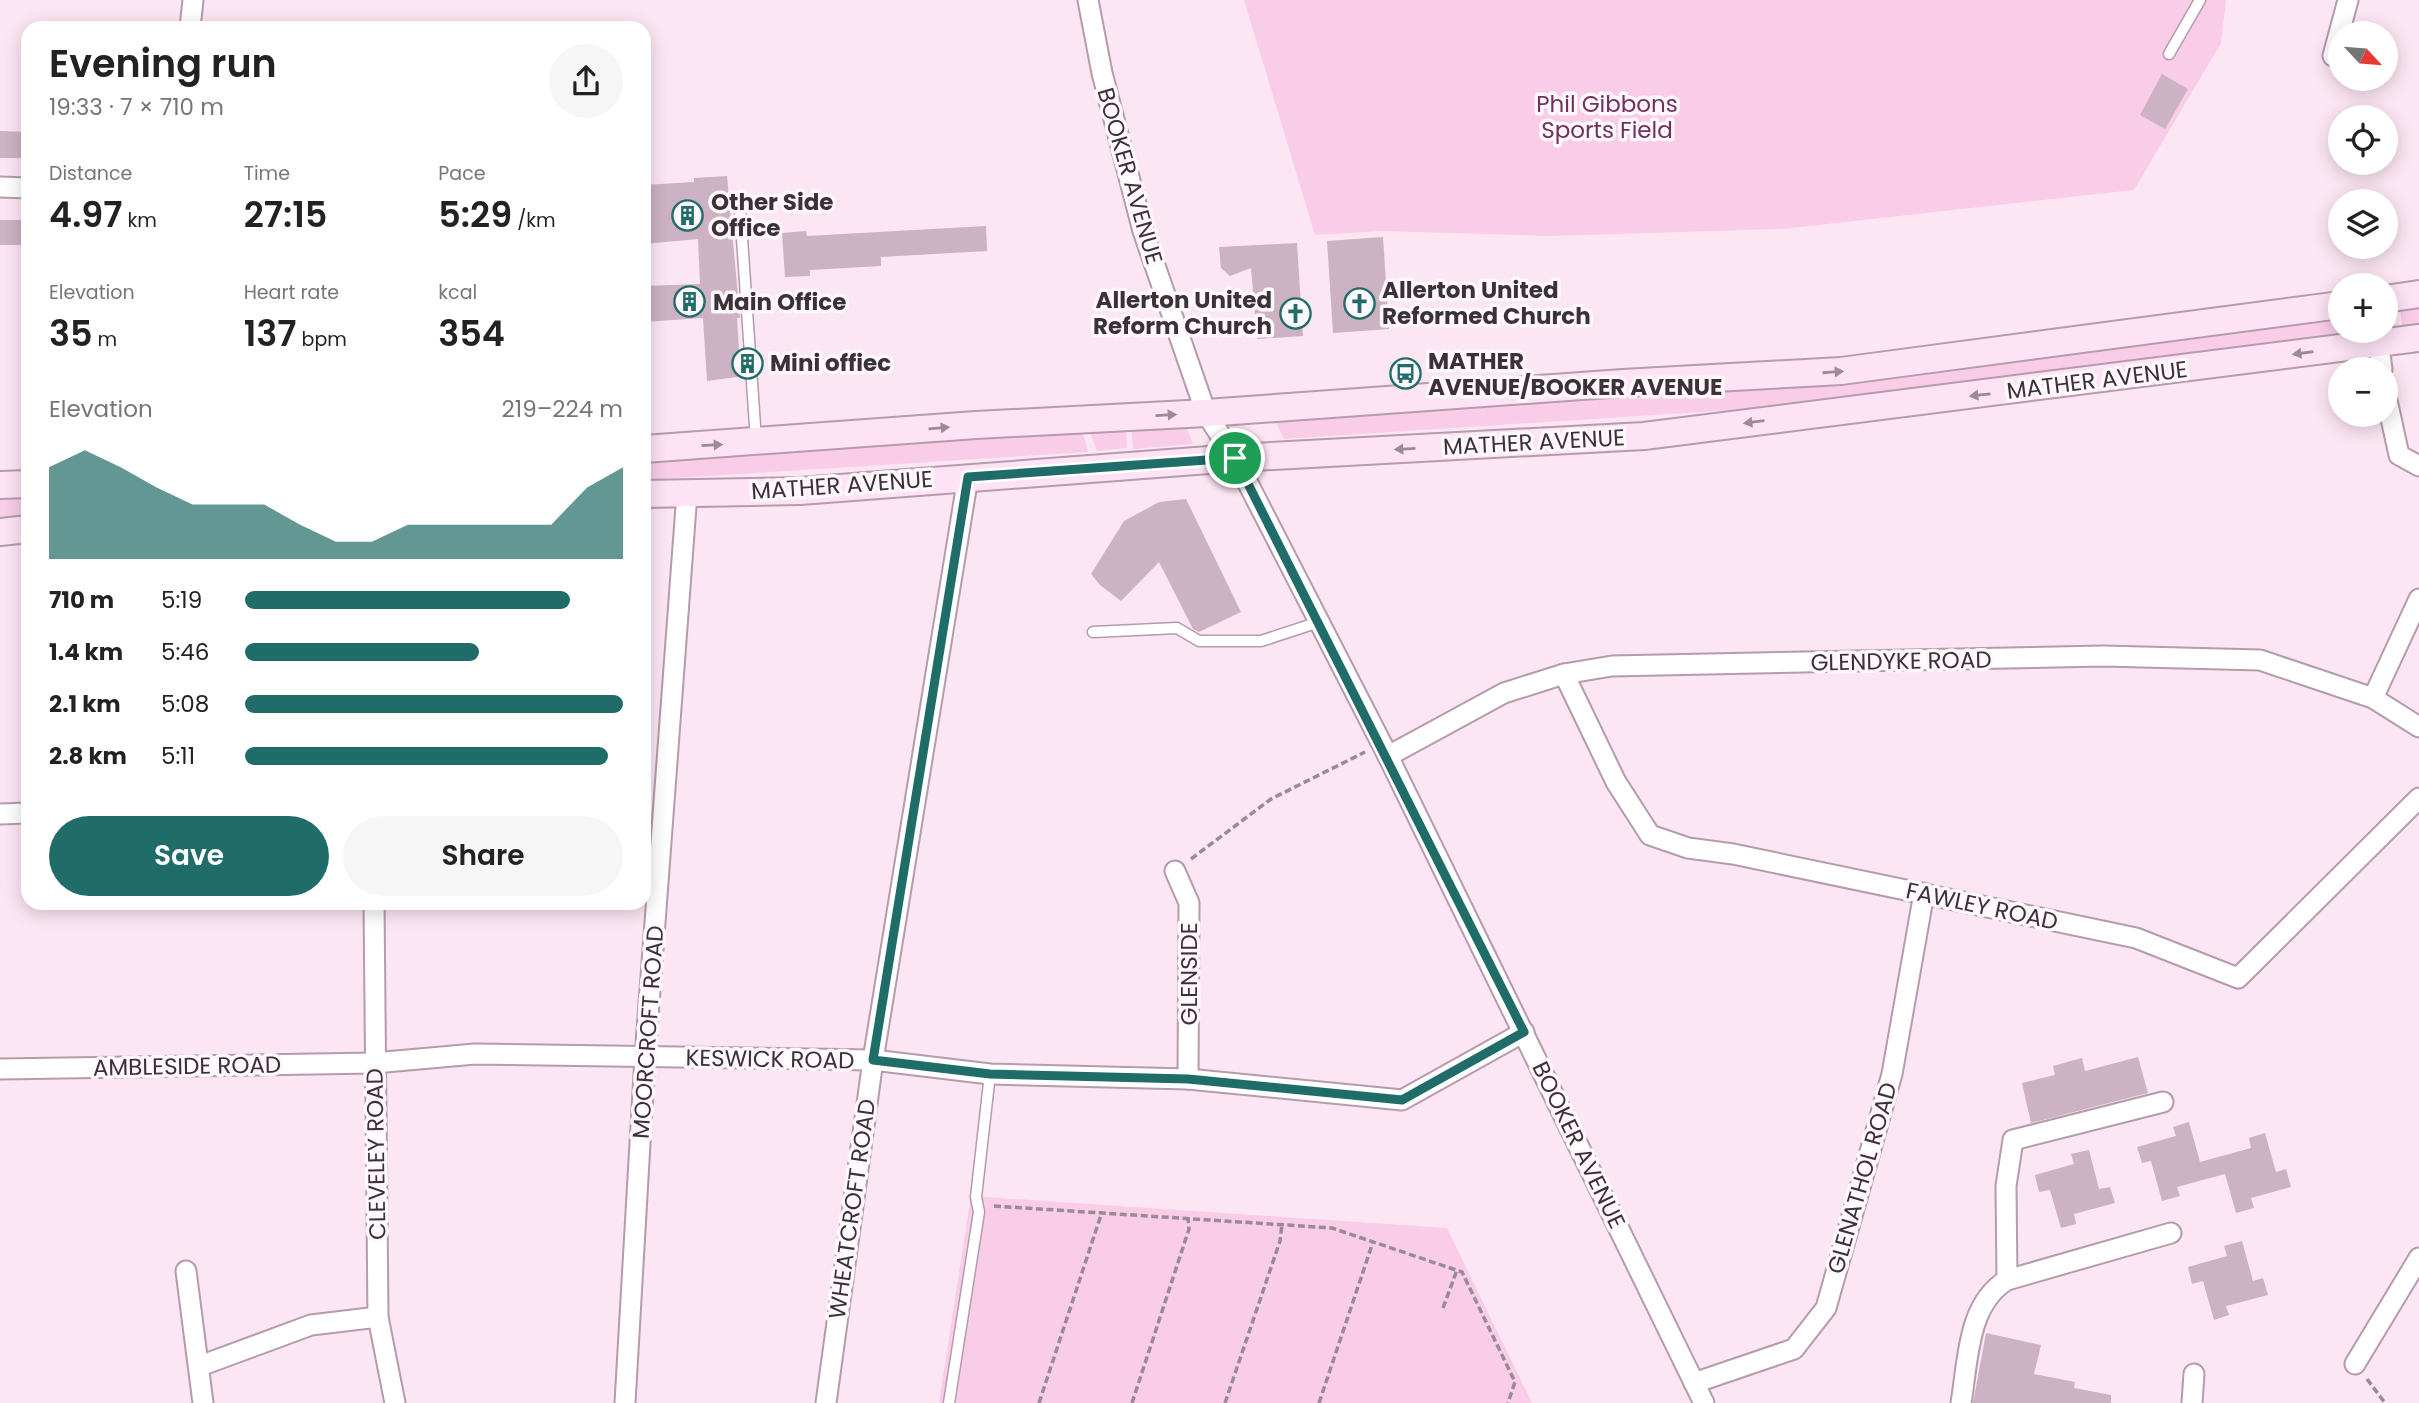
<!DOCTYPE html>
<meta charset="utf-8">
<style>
:root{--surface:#fff;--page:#f6f6f6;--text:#222;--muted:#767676;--accent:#206c68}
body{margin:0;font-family:Poppins,sans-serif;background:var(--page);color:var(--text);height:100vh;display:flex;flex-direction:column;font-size:26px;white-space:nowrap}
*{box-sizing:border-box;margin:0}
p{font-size:23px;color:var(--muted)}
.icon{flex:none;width:38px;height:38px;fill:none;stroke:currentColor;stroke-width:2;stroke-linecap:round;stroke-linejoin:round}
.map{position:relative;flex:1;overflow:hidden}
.panel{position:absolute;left:21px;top:21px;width:630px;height:889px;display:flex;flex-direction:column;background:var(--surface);border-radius:21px;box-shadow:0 4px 18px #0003}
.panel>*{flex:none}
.needle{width:46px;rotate:116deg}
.tools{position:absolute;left:2328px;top:21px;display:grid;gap:14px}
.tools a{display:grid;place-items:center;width:70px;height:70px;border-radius:50%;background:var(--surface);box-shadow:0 4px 18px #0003;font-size:35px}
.pin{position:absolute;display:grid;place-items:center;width:60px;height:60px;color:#fff;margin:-30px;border:4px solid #fff;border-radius:50%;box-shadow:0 2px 7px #0007}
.round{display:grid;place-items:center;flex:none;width:74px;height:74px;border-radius:37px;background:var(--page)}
.summary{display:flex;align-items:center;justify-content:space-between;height:119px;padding:0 28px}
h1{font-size:38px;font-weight:600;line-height:52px}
.metrics{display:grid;grid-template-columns:repeat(3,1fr);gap:10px;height:119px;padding:7px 28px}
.metrics div{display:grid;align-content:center}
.metrics b{font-size:35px;font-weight:600}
.metrics small{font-size:19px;font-weight:400}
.metrics p{font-size:19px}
.chart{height:196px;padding:14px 28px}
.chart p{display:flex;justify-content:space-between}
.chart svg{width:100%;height:126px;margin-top:7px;fill:var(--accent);opacity:.7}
.primary-button{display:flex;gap:14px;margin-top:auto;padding:14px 28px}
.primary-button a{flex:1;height:80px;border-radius:42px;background:var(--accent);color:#fff;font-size:28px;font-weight:600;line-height:80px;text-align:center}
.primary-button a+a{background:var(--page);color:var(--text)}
ul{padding:0 28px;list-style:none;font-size:23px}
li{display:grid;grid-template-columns:112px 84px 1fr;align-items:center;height:52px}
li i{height:18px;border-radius:9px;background:var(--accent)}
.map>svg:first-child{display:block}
</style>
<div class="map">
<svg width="2419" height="1403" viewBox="0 0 2419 1403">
<rect width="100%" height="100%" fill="#fce6f3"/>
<g fill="#f9cde8">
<polygon points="1244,0 2226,0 2221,43 2134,190 1783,229 1550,236 1382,231 1315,235"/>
<polygon points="2419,303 2419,329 2407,330 2402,326 2400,306"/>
<polygon points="2340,312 2340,331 2368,333 1779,407 1284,439 1272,414"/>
<polygon points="1183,419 1193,444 1133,449 1131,422"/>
<polygon points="1126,424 1127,448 1097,451 1088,427"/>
<polygon points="1081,427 1088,452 644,480 644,455"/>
<polygon points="28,493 28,519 0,521 0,494"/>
<polygon points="971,1196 1447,1228 1532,1403 939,1403"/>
</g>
<g fill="#ccb2c2">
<polygon points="2162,74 2188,89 2165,129 2140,115"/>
<polygon points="0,131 28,132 28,158 0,158"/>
<polygon points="727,176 740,318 737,318 739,350 742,350 744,376 707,381 703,318 644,322 644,286 700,284 698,239 644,244 644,185 694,182 694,178"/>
<rect x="0" y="220" width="28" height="25"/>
<polygon points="986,226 987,251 881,257 881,266 810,270 810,276 785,277 782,233 806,231 807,236"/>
<polygon points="1383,237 1389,329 1333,333 1327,241"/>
<polygon points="1297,243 1303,336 1257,339 1251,268 1230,276 1221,268 1219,247"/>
<polygon points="1186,499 1241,612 1199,632 1193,629 1159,562 1121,601 1100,585 1091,574 1124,521 1159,502"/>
<polygon points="2138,1057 2148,1093 2031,1123 2022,1083 2055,1075 2053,1066 2082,1058 2085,1071"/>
<polygon points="2189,1122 2200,1162 2251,1148 2249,1138 2265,1133 2276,1172 2286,1169 2291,1187 2251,1198 2254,1208 2236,1213 2225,1174 2177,1187 2180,1196 2162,1201 2151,1161 2142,1163 2137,1147 2176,1136 2173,1127"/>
<polygon points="2089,1150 2099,1189 2110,1187 2115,1203 2074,1214 2076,1224 2061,1228 2050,1190 2039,1192 2035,1175 2074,1164 2071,1154"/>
<polygon points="2242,1241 2253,1281 2263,1278 2268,1295 2226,1306 2229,1315 2214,1320 2203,1281 2192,1284 2188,1267 2227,1256 2224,1246"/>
<polygon points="1986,1333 2041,1345 2034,1374 2075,1382 2074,1388 2111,1395 2111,1403 1973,1403"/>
</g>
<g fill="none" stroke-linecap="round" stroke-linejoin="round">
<defs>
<g id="service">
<polyline points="2169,54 2200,0"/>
<polyline points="740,210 756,440"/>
<polyline points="1093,632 1177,628 1199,641 1261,641 1319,622"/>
<polyline points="949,1403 979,1212 976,1197 990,1074"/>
</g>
<g id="minor">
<polyline points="1088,0 1102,73 1143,231 1206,413 1235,458 1388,756 1704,1403"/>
<polyline points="190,28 193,0"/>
<polyline points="2333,56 2348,0"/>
<polyline points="0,187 28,188"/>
<polyline points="2377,332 2382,369"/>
<polyline points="2385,391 2399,455 2419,466"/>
<polyline points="1564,674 1616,782 1650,835 1688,848 1733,854 2136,938 2238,978 2419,798"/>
<polyline points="2373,698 2419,599"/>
<polyline points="1388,756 1504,693 1564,674 1612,666 2103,656 2260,660 2373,698 2419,727"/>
<polyline points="0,814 28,813"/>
<polyline points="1175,871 1189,903 1188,1079"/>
<polyline points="374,903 378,1317 395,1403"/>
<polyline points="0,1069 374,1063 475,1054 873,1060 990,1074 1188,1079 1402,1100 1524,1032"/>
<polyline points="186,1271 203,1403"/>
<polyline points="2007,1280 2006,1186 2013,1140 2163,1102"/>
<polyline points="2355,1364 2419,1258"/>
<polyline points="200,1366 311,1325 378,1317"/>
<polyline points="1694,1383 1794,1349 1826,1308 1892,1074 1924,893"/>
<polyline points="625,1403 645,1057 687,493"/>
<polyline points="826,1403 873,1060 968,477"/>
<path d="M1961,1403c7,-41 6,-99 46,-123l164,-47"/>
<polyline points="2192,1403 2194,1374"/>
</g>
<g id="secondary">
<polyline points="2385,299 2419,294"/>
<polyline points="644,449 976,425 1206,413 1623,383 1841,371 2340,305"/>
<polyline points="0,485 28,484"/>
<polyline points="644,494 800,491 1235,458 1644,436 2419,338"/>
<polyline points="0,532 28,529"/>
</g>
</defs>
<use href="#service" stroke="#b59bab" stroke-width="13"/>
<use href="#minor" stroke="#b59bab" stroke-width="23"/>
<use href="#secondary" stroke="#b59bab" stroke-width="30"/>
<g stroke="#9a8a94" stroke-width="3.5" stroke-dasharray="7 3.5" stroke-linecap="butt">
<polyline points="1191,859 1271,799 1365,752"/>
<polyline points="994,1206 1332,1228 1462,1272 1515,1382 1508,1403"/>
<polyline points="1443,1308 1457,1270"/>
<polyline points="2367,1379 2385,1403"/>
<polyline points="1039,1403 1102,1212"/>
<polyline points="1132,1403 1189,1229 1188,1218"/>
<polyline points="1225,1403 1280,1241 1282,1224"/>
<polyline points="1319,1403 1373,1242"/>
</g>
<use href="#service" stroke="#fff" stroke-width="10"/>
<use href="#minor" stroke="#fff" stroke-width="19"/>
<use href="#secondary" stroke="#fde3f4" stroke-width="26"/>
</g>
<defs><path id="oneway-solid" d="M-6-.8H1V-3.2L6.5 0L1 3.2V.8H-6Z" transform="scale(1.75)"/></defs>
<g fill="#9c8a96">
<use href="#oneway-solid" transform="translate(2303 353) rotate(172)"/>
<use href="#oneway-solid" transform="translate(1833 372) rotate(-4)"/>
<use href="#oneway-solid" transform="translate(1980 395) rotate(174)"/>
<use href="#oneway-solid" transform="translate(1166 415) rotate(-3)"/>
<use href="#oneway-solid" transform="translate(1754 422) rotate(173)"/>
<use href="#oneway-solid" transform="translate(939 428) rotate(-5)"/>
<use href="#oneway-solid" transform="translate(712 445) rotate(-3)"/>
<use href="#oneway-solid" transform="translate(1405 449) rotate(177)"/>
</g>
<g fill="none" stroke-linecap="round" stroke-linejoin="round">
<defs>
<polygon id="route" points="1235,458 1524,1032 1402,1100 1188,1079 990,1074 873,1060 968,477"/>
</defs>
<use href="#route" stroke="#fff" stroke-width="14"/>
<use href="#route" stroke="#206c68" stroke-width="9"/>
</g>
<defs>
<symbol id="building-ring" viewBox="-11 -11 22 22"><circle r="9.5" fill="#fef8fc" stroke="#206c68" stroke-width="1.5"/><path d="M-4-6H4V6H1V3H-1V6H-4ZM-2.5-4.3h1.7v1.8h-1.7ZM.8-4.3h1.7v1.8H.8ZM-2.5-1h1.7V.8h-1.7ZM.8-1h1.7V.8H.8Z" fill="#206c68"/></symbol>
<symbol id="church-ring" viewBox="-11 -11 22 22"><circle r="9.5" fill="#fef8fc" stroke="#206c68" stroke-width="1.5"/><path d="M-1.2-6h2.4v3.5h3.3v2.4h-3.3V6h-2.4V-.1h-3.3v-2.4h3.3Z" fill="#206c68"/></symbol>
<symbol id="bus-ring" viewBox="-11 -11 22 22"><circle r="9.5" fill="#fef8fc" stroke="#206c68" stroke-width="1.5"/><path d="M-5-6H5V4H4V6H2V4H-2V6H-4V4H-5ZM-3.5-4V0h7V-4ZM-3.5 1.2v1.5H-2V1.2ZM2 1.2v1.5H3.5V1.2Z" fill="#206c68"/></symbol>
</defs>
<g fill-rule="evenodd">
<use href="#building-ring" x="670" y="198" width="35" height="35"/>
<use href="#building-ring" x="672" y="284" width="35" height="35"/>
<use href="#church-ring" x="1342" y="286" width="35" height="35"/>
<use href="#church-ring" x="1278" y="296" width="35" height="35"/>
<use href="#building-ring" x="730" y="346" width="35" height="35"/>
<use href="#bus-ring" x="1388" y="356" width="35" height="35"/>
</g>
<g text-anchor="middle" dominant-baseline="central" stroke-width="7" stroke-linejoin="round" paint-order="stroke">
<g font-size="23" fill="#71315e" stroke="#fef8fc">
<text x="1607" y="104">Phil Gibbons<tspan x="1607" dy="26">Sports Field</tspan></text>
</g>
<g font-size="23" fill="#3b3137" stroke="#fef8fc">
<text transform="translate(1130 176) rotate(74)">BOOKER AVENUE</text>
<text transform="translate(2097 380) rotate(-7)">MATHER AVENUE</text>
<text transform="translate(1534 442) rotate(-3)">MATHER AVENUE</text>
<text transform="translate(842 485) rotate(-4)">MATHER AVENUE</text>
<text transform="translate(1901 661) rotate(-1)">GLENDYKE ROAD</text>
<text transform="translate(1982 906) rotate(12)">FAWLEY ROAD</text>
<text transform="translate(1189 974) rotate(-90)">GLENSIDE</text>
<text transform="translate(648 1032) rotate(-86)">MOORCROFT ROAD</text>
<text transform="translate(770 1059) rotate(1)">KESWICK ROAD</text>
<text transform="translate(187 1066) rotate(-1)">AMBLESIDE ROAD</text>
<text transform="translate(1579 1145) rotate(64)">BOOKER AVENUE</text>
<text transform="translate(376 1154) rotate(-91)">CLEVELEY ROAD</text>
<text transform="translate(1862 1178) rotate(-74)">GLENATHOL ROAD</text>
<text transform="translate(852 1209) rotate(-82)">WHEATCROFT ROAD</text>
</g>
<g font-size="23" font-weight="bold" fill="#3b3137" stroke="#fef8fc" text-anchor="start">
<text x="711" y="202">Other Side<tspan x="711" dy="26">Office</tspan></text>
<text x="1382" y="290">Allerton United<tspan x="1382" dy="26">Reformed Church</tspan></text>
<text x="1272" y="300" text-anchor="end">Allerton United<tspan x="1272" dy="26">Reform Church</tspan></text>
<text x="713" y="302">Main Office</text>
<text x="1428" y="361">MATHER<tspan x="1428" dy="26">AVENUE/BOOKER AVENUE</tspan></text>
<text x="770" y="363">Mini offiec</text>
</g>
</g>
</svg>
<div class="tools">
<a><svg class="needle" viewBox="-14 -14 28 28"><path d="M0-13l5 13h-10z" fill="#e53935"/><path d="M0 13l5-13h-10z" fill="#767676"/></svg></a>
<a><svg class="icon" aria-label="locate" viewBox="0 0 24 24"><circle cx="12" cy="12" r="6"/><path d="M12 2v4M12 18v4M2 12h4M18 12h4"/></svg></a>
<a><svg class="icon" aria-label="layers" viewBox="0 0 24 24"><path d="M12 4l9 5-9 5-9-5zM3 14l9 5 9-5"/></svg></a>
<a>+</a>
<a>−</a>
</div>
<div class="pin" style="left:1235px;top:458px;background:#1e9e55"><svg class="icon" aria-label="arrive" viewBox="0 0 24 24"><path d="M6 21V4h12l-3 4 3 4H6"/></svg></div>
<section class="panel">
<div class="summary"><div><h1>Evening run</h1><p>19:33 · 7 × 710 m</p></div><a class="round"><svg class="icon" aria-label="share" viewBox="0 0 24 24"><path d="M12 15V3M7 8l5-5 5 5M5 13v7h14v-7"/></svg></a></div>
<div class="metrics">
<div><p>Distance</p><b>4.97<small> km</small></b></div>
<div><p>Time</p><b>27:15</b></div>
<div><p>Pace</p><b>5:29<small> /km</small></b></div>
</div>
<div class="metrics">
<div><p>Elevation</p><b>35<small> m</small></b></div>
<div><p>Heart rate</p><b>137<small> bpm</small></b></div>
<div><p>kcal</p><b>354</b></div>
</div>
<div class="chart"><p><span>Elevation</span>219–224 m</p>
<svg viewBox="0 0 160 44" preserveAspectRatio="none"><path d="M0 44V12L10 6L20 12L30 19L40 25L50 25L60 25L70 32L80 38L90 38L100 32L110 32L120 32L130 32L140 32L150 19L160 12V44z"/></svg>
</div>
<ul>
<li><b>710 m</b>5:19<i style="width:86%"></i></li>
<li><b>1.4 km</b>5:46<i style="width:62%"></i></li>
<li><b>2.1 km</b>5:08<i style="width:100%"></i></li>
<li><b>2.8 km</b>5:11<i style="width:96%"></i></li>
</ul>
<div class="primary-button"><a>Save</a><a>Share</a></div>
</section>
</div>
